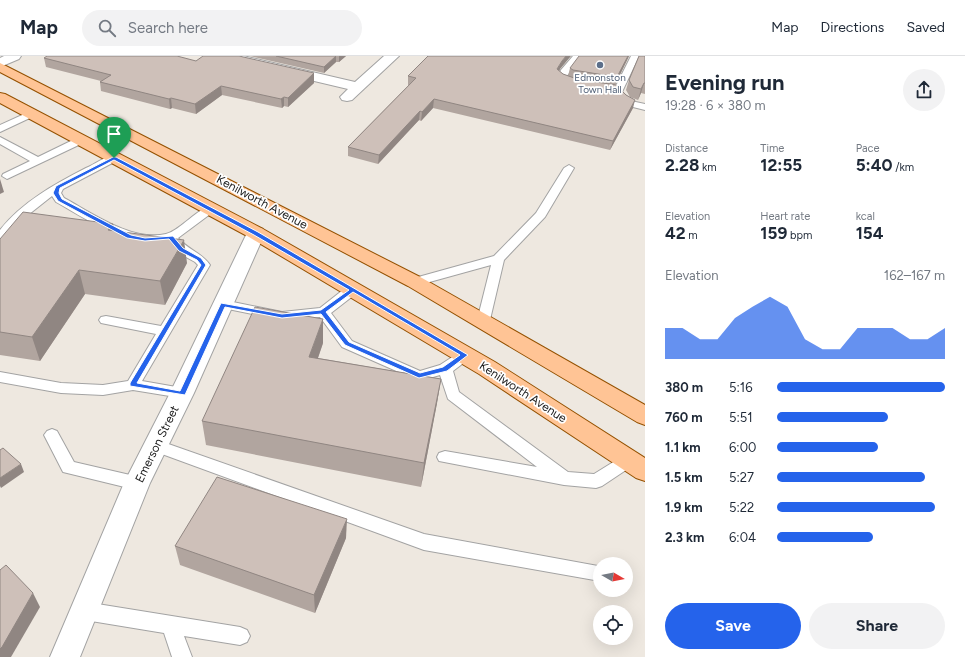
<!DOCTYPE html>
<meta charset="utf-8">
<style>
:root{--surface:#fff;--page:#f2f2f3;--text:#1f2937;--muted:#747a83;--line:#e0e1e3;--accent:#2563eb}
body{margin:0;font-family:Figtree,sans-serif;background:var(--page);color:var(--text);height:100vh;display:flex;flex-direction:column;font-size:15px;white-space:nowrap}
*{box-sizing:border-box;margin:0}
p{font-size:13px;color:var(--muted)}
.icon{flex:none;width:22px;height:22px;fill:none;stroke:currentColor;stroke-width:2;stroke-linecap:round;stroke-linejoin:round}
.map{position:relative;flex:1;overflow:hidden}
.side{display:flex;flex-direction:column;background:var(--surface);width:320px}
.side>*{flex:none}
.needle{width:26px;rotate:99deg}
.buttons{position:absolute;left:593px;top:501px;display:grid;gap:8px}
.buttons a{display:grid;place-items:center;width:40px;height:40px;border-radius:50%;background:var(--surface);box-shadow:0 4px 16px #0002;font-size:20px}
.pin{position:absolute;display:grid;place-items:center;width:34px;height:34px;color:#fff;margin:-41px -17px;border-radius:50% 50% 50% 0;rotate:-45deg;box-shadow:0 0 4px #0007}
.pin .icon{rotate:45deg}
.round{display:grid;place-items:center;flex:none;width:42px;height:42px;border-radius:21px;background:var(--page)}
.summary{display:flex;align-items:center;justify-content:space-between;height:68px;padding:0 20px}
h1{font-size:22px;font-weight:700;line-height:30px}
.figures{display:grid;grid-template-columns:repeat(3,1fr);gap:6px;height:68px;padding:4px 20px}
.figures div{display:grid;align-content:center}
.figures b{font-size:17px;font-weight:700}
.figures small{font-size:11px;font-weight:400}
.figures p{font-size:11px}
.chart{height:112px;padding:8px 20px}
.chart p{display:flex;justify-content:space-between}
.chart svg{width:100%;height:72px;margin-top:4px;fill:var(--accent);opacity:.7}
.primary-button{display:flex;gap:8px;margin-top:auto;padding:8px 20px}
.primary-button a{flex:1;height:46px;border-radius:24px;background:var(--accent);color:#fff;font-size:16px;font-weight:700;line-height:46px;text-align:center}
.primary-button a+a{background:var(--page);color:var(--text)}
ul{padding:0 20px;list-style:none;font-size:13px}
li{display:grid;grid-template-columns:64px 48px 1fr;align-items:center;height:30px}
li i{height:10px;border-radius:5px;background:var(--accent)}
header{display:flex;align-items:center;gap:24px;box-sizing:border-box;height:56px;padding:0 20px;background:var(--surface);border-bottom:1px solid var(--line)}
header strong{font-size:19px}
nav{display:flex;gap:22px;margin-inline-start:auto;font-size:14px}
.search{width:280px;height:36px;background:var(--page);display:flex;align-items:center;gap:10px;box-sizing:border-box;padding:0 14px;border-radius:22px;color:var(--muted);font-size:15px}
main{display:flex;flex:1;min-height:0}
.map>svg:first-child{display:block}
</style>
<header>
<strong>Map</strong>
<div class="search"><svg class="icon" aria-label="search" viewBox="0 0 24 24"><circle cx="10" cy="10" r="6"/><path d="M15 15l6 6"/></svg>Search here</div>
<nav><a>Map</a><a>Directions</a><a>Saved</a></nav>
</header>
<main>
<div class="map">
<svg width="645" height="601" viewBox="0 0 645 601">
<rect width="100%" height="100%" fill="#eee8e0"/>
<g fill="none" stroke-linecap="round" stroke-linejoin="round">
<defs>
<g id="service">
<polygon points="573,0 582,0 566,21 579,27 575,30 558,24 557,22 561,14"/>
<polygon points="631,0 639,0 622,36 631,45 645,48 645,54 625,49 615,38 617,36 614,34"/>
<polygon points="31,55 36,58 34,60 0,76 0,69"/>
<polygon points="0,81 38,101 77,82 81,81 86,84 85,86 7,123 2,120 3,118 30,105 0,88"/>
<path d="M114,99l5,3 -1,2 -55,29 -2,4 3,5c28,15 68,44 102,36 15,-3 35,-31 49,-27l2,2 -39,29c9,11 24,15 32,27l-68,116 40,7 5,1 2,4 -2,4 -5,1 -49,-8 -30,5 -42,-2 -61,-11v-10l61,11 42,2 25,-4 28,-47 -55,-11 -2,-3 2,-3 5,-1 55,10 37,-61 -3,-3 -18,-10 -9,-11c-41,7 -78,-20 -112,-39l-4,-6 -29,23 -19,22 -4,1v-12c22,-28 55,-46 86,-62 9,-4 18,-11 28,-13z"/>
<polygon points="569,109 574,112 545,161 504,204 489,268 484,269 479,268 477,265 491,209 415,230 411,229 409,226 411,223 494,200 536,157 564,112"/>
<polygon points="353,229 358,230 359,233 358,236 331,257 352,285 420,315 440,309 460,296 465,294 470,296 472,299 470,302 453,315 459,336 568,416 594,418 623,400 629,398 635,400 637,404 635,408 602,430 596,432 564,429 439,405 437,401 439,397 445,395 537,411 448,343 440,319 419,325 342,291 320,261 282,264 223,252 218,251 216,248 218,245 223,244 282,256 320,252 348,230"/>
<polygon points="52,373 57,375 74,406 143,422 145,427 143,432 137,434 63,416 44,379 47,375"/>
<polygon points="157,384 424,478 598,510 600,511 600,525 424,494 151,394 149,390 151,386"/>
<polygon points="85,546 240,571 247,574 250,580 247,586 240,589 184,580 192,601 172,601 164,577 85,564 78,561 76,555 78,549"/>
</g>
<g id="minor">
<polygon points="219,0 243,0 355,26 384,0 399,0 352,44 347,45 342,44 340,41 348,33 221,3"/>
<polygon points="256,171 263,173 265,177 194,337 150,427 80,601 50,601 124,427 170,337 247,177 249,173"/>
</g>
<polygon id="tertiary" points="4,0 21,0 19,3 0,11 0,2"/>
<g id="primary">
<polygon points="0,7 422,222 645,349 645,369 637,366 408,230 0,16"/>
<polygon points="0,37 5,38 263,173 495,306 645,402 645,425 636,422 479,318 249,181 0,47"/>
</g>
</defs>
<use href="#service" stroke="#a3a3a3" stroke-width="2"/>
<use href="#minor" stroke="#a3a3a3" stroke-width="2"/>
<use href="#tertiary" stroke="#a3a3a3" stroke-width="2"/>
<use href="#primary" stroke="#945100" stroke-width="2"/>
<use href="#service" fill="#fff" fill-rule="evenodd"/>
<use href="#minor" fill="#fff" fill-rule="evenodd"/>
<use href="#tertiary" fill="#fff" fill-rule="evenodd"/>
<use href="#primary" fill="#ffc495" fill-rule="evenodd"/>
</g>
<g fill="#b1a59f">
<polygon points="250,0 346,0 339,6 336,6 324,17"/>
<polygon points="629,0 615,29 633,52 610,94 433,52 421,65 419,64 378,108 348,100 348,91 409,29 408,29 408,20 560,13 559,15 563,18 568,20 570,12"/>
<polygon points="645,0 645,38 641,37 638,44 630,41 626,34 629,24"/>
<polygon points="44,2 196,5 314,27 288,51 284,50 282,52 222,39 196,58 172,52 170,53 101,35 100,26 101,25 46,11"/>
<polygon points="113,168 114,175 187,207 165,249 85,238 40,305 0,299 0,183"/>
<polygon points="323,287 318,302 441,323 437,347 421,431 206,389 202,365"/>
<polygon points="346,482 315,557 180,509 175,490"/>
</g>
<g fill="#908682">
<polygon points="336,0 336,6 324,17 324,11"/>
<polygon points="339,0 346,0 339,6"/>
<polygon points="566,0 571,0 560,13 556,21 557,13 562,5"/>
<polygon points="628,0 629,0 615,29 617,21"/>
<polygon points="314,17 314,27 288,51 288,42"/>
<polygon points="644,27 641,37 638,44 641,33"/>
<polygon points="221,30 222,39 196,58 195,48"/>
<polygon points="284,41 284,50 282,52 281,43"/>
<polygon points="171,42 172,52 170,53 169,43"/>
<polygon points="434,43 433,52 421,65 422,56"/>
<polygon points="635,44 633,52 610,94 613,85"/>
<polygon points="420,55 419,64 378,108 379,99"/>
<polygon points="0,123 4,136 0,138"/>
<polygon points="113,168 118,191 108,174"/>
<polygon points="184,184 187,207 165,249 160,225"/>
<polygon points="79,214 85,238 40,305 32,281"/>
<polygon points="323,263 323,287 310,325 309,301"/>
<polygon points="441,323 437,347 421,431 424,407"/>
<polygon points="21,408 24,416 1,432 0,430 0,422"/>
<polygon points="347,463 346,482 315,557 314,539"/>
<polygon points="33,537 40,551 11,601 0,601 0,593"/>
</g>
<g fill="#cec0b9" stroke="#908682">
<polygon points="47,0 177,0 196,5 203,0 239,0 314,17 288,42 284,41 281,43 221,30 195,48 171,42 169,43 100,26 111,19 44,2"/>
<polygon points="276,0 336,0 324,11"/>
<polygon points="428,0 566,0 562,5 557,13 563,18 577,23 616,29 626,39 635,44 613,85 434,43 422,56 420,55 379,99 348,91 416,22 408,20"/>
<polygon points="579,0 628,0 617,21 573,14 570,12"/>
<polygon points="639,0 645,0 645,27 644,27 641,33 633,31 629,24"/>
<polygon points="23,156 113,168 108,174 184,184 160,225 79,214 32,281 0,276 0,183"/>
<polygon points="255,251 323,263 309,301 441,323 424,407 202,365"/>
<polygon points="3,392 21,408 0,422 0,394"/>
<polygon points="217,421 347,463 314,539 175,490"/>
<polygon points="6,509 33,537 2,591 0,593 0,514"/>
</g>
<path fill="#2563eb" stroke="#fff" fill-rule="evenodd" d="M113,101h3l142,75 210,123 -21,16 -28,7 -74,-33 -24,-31 -39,4 -57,-11 -40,88 -55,-9v-3l71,-118 -4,-5 -18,-9 -10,-12 -24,2 -18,-3 -69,-37 -5,-8 3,-7zM114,104l140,75 95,55 -28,20 -39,4 -61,-11 -41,88 -43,-8 69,-118 -5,-7 -18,-10 -10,-12 -28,2 -14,-3 -69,-36 -3,-6 1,-5zM353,236l107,63 -17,12 -23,6 -71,-31 -23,-30z"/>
<circle fill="#5c6f8a" stroke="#fff" stroke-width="1.5" cx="600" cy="9" r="4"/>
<g text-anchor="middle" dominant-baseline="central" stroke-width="3.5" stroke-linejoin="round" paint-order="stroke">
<g font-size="10" fill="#4e5e75" stroke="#fff">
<text x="600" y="21">Edmonston<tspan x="600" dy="12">Town Hall</tspan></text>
</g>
<g font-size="12" fill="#1c1c1c" stroke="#fff">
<text transform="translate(262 146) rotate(28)">Kenilworth Avenue</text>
<text transform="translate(523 336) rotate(33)">Kenilworth Avenue</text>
<text transform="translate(157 388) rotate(-64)">Emerson Street</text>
</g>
</g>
</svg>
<div class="buttons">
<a><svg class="needle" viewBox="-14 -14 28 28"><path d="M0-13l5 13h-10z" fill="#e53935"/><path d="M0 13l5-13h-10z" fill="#747a83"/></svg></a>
<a><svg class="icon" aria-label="locate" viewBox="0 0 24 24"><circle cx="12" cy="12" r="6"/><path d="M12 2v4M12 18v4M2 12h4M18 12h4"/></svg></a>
</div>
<div class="pin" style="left:114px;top:102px;background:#1e9e55"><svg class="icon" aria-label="arrive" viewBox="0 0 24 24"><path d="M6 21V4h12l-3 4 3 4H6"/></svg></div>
</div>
<section class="side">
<div class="summary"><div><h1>Evening run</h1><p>19:28 · 6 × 380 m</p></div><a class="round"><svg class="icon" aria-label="share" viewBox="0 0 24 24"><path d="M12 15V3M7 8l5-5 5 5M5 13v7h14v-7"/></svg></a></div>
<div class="figures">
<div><p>Distance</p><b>2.28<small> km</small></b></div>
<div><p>Time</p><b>12:55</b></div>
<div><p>Pace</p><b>5:40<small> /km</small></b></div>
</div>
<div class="figures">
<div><p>Elevation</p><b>42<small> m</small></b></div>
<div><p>Heart rate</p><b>159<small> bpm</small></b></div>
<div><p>kcal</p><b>154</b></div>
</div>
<div class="chart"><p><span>Elevation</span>162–167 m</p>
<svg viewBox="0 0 160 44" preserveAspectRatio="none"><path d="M0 44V25L10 25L20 32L30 32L40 19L50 12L60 6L70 12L80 32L90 38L100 38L110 25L120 25L130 25L140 32L150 32L160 25V44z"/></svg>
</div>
<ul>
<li><b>380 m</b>5:16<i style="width:100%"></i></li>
<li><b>760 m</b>5:51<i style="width:66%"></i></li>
<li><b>1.1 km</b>6:00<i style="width:60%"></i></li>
<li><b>1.5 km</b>5:27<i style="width:88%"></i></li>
<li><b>1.9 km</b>5:22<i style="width:94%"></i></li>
<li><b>2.3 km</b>6:04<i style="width:57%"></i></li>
</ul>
<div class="primary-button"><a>Save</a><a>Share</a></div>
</section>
</main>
